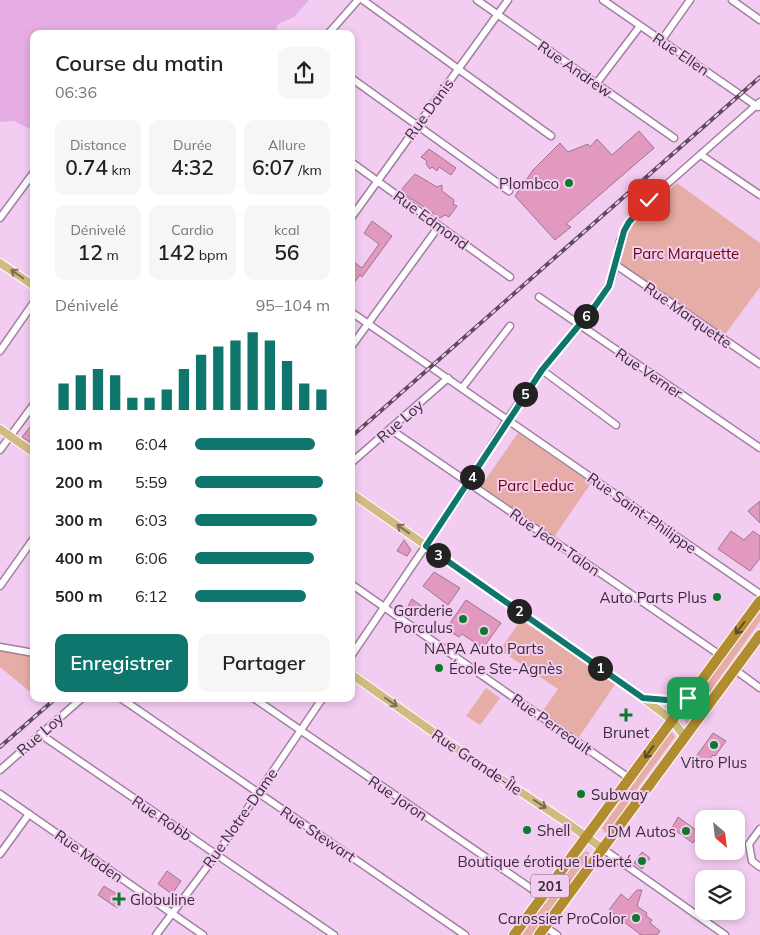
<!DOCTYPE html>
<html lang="fr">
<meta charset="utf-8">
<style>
:root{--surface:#fff;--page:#f6f6f6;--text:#222;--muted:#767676;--accent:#0f766e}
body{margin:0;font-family:Mulish,sans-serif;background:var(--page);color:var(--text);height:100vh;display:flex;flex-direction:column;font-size:19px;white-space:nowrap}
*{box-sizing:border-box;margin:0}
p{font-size:16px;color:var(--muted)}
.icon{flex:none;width:28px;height:28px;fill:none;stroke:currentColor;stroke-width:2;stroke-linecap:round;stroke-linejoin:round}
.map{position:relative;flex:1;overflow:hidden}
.drawer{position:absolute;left:30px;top:30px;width:325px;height:672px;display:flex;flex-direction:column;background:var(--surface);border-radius:10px;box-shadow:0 2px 8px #0003}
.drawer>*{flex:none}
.needle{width:32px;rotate:152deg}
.tools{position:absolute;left:695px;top:810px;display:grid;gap:10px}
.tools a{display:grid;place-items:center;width:50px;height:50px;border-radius:10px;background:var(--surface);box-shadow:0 2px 8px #0003;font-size:25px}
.pin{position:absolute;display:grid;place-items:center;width:42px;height:42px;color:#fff;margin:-21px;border-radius:10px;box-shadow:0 2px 8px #0006}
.km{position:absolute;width:25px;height:25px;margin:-12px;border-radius:50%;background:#222;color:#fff;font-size:14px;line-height:25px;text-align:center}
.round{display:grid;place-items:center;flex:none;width:52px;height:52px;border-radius:10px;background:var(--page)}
.head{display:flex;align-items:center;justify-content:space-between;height:85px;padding:0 25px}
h1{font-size:22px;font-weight:600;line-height:38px}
.metrics{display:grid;grid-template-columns:repeat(3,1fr);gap:8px;height:85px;padding:5px 25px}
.metrics div{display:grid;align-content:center;border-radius:10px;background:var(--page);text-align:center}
.metrics b{font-size:21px;font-weight:600}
.metrics small{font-size:14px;font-weight:400}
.metrics p{font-size:14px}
.chart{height:140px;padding:10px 25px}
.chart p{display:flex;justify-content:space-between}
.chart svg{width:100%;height:90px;margin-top:5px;stroke:var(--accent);stroke-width:6}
.action{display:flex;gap:10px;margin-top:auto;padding:10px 25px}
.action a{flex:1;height:58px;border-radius:10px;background:var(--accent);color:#fff;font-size:20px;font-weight:600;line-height:58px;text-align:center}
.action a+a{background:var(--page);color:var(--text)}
ul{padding:0 25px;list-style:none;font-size:16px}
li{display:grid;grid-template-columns:80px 60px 1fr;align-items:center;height:38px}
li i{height:12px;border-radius:6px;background:var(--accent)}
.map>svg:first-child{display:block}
</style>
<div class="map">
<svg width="760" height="935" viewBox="0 0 760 935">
<rect width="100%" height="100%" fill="#f3cdf1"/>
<g fill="#e6ada6">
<path d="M677,183l83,60v44l-39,53 -105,-75c12,-46 26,-52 61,-82z"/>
<polygon points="518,433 591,483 554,537 481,486"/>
<polygon points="760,612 760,621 687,724 682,716"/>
<polygon points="521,620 616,683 579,737 542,712 558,689 500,650"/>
<polygon points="0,647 34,656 34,695 0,667"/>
<polygon points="486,688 500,698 480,725 466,716"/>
<polygon points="672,732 675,737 639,786 611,830 605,833 602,828 663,742"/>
<polygon points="586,851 589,853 589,856 532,935 522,935 578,858"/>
</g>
<polygon fill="#e5ade4" points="0,0 309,0 294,17 278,24 275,34 34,34 34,131 14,121 0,122"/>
<g fill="#e199bf" stroke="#a0748b">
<polygon points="639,131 654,148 566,224 571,227 555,240 515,196 533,170 560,143 568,152 588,144 590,147 597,139 612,155"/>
<polygon points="429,149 456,168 451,175 439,167 437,171 432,167 430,169 426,164 427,161 421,157"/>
<polygon points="415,174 437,187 442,185 442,191 454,200 453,204 457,206 449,217 445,215 440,218 400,191"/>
<polygon points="372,221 392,236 362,277 360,275 351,287 351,260 362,268 379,244 364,233"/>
<polygon points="34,422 34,445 22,437"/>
<polygon points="760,501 760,523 748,511"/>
<polygon points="731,531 744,540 753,531 760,536 760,558 750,571 718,549"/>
<polygon points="404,540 411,550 407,556 397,551"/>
<polygon points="434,572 460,588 448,605 423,586"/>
<polygon points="412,599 423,607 418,616 407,608"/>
<polygon points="466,600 501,623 483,648 462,634 459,637 446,629"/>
<polygon points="713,733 726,741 715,756 713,755 704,765 695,758"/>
<polygon points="678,817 700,833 693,843 672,828"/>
<polygon points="642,852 650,858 642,869 634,863"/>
<polygon points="167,871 181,881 172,894 158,884"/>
<polygon points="104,886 123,898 117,908 98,895"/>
<polygon points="637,890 642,890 637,906 647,913 646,916 652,920 650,923 660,931 657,935 641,935 609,910 621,894 628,900"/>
</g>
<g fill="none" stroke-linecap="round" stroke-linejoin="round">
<defs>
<g id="minor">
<polyline points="363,0 551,136"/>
<polyline points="477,0 674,138"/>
<polyline points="603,0 758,107"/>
<polyline points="732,0 760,20"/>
<polyline points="328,34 358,0"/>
<polyline points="661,41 690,0"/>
<polyline points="351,78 509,191"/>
<polyline points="596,84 640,26"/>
<polyline points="701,155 760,195"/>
<polyline points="351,162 510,277"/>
<polyline points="0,218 34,172"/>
<polyline points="351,218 508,0"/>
<polyline points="616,265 760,364"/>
<polyline points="539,297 760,448"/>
<polyline points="351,312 760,594"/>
<polyline points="351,347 439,226"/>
<polyline points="0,351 34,302"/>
<polyline points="542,370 616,425"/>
<polyline points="462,388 510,326"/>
<polyline points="390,429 720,655"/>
<polyline points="0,450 34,404"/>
<polyline points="351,463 448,378"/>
<polyline points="351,584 629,778"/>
<polyline points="0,586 34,538"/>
<polyline points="0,647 34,653"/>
<polyline points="351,656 469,482 507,420 542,370 595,306 609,286 616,265 620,241 629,222 649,200 760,102"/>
<polyline points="734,669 760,688"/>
<polyline points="122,699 465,935"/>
<polyline points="255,699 542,896"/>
<polyline points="40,734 334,935"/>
<polyline points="0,770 81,699"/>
<polyline points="0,794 203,935"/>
<polyline points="760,829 749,844 752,861 760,867"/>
<polyline points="603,849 725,935"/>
<polyline points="0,854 29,814"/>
<polyline points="545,927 557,935"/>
<polyline points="156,935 216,855 322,699"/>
</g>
<g id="major">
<polyline points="0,263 34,286"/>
<polyline points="0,429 34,453"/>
<polyline points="351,493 643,698 672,720 685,737"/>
<polyline points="351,674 477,763 566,822 603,849"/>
<polyline points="643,698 667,700 688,698"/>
</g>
<g id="highway">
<polyline points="514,935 760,601"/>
<polyline points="539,935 760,635"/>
</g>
</defs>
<use href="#minor" stroke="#a27fa1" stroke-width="9"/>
<use href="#major" stroke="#fff" stroke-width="10"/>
<use href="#highway" stroke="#fff" stroke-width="12"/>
<use href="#minor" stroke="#fff" stroke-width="6"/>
<use href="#major" stroke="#d0bb82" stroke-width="8"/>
<use href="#highway" stroke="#b18d2f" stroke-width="10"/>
<defs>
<g id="rail">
<polyline points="351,437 760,77"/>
<polyline points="0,747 55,699"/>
</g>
</defs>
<use href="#rail" stroke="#5e4b5e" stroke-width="4"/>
<use href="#rail" stroke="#f3cdf1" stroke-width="2" stroke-dasharray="5.5" stroke-linecap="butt"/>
</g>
<defs><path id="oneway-shaft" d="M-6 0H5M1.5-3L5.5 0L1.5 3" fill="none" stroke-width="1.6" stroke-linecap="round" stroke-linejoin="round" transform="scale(1.25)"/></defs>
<g stroke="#7d6c5a">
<use href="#oneway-shaft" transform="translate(17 274) rotate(-145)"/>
<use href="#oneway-shaft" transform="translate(403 529) rotate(-145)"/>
<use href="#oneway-shaft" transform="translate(391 702) rotate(35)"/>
<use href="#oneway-shaft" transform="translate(540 804) rotate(33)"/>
</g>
<g stroke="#5d4836">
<use href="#oneway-shaft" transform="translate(740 628) rotate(127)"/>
<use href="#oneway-shaft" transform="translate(649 752) rotate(126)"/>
</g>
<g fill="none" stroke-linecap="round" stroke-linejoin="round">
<defs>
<polyline id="route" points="649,200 629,222 624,231 609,286 595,306 542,370 426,546 643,698 667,700 688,698"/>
</defs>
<use href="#route" stroke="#fff" stroke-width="10"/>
<use href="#route" stroke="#0f766e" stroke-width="6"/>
</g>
<g fill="#0d792d" stroke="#f3cdf1" stroke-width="2">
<circle cx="569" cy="183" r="5"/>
<circle cx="717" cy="597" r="5"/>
<circle cx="463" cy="619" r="5"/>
<circle cx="484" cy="631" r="5"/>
<circle cx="439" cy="668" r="5"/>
<path d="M623.5 707.5h5v5h5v5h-5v5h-5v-5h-5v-5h5z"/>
<circle cx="714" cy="745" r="5"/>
<circle cx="581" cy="794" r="5"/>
<circle cx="527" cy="830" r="5"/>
<circle cx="686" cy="831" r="5"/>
<circle cx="642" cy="861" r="5"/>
<path d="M116.5 891.5h5v5h5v5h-5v5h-5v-5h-5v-5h5z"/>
<circle cx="636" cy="918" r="5"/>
</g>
<g text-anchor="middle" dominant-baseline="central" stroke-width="4" stroke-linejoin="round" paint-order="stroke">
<rect fill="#f3cdf1" stroke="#715c70" stroke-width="1" x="531" y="874.5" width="38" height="23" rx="4"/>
<g font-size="14" font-weight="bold" fill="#392b39">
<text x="550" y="886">201</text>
</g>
<g font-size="15" fill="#392b39" stroke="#f3cdf1">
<text transform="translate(681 54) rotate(34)">Rue Ellen</text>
<text transform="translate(575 69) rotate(35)">Rue Andrew</text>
<text transform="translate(429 109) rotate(-54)">Rue Danis</text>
<text transform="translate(431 220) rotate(36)">Rue Edmond</text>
<text transform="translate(688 315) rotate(35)">Rue Marquette</text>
<text transform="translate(649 373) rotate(34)">Rue Verner</text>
<text transform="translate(400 421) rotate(-41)">Rue Loy</text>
<text transform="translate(642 513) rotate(35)">Rue Saint-Philippe</text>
<text transform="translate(555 542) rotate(35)">Rue Jean-Talon</text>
<text transform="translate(552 724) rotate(35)">Rue Perreault</text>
<text transform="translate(40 734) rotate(-41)">Rue Loy</text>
<text transform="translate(477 762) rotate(34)">Rue Grande-Île</text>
<text transform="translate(398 798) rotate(34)">Rue Joron</text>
<text transform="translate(162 818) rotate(34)">Rue Robb</text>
<text transform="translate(240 818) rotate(-55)">Rue Notre-Dame</text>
<text transform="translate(318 834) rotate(34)">Rue Stewart</text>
<text transform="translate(89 856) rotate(35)">Rue Maden</text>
</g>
<g font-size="15" fill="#392b39" stroke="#f3cdf1" text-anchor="end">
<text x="559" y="183">Plombco</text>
<text x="707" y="597">Auto Parts Plus</text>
<text x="453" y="610">Garderie<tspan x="453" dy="17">Porculus</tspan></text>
<text x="484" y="648" text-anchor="middle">NAPA Auto Parts</text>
<text x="449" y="668" text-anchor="start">École Ste-Agnès</text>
<text x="626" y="732" text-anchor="middle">Brunet</text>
<text x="714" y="762" text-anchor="middle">Vitro Plus</text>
<text x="591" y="794" text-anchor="start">Subway</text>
<text x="537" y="830" text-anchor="start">Shell</text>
<text x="676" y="831">DM Autos</text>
<text x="632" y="861">Boutique érotique Liberté</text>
<text x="130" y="899" text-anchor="start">Globuline</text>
<text x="626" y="918">Carossier ProColor</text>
</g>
<g font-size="15" fill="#670609" stroke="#f3cdf1">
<text x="686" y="253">Parc Marquette</text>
<text x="536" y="485">Parc Leduc</text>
</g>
</g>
</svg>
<div class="tools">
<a><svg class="needle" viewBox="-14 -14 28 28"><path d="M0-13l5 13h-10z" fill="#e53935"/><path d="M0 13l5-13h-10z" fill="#767676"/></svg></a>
<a><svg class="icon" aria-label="layers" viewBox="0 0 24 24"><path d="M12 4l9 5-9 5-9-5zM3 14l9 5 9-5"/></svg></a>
</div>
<div class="pin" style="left:688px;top:698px;background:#1e9e55"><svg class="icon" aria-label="arrive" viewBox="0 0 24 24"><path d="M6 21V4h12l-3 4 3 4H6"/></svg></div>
<div class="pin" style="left:649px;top:200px;background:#d93025"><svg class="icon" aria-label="check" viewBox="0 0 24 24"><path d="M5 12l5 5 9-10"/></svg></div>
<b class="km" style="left:600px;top:668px">1</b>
<b class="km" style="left:519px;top:611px">2</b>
<b class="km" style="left:438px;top:555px">3</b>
<b class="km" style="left:472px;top:477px">4</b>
<b class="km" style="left:525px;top:394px">5</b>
<b class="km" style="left:586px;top:316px">6</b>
<section class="drawer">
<div class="head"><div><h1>Course du matin</h1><p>06:36</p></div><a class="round"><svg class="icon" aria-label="share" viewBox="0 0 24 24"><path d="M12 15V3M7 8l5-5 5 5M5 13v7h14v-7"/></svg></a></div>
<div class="metrics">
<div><p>Distance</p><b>0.74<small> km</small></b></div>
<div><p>Durée</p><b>4:32</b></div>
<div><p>Allure</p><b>6:07<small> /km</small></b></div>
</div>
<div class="metrics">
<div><p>Dénivelé</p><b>12<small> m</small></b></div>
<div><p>Cardio</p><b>142<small> bpm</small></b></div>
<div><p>kcal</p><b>56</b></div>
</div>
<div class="chart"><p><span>Dénivelé</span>95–104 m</p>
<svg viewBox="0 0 160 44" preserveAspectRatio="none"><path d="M5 44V31M15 44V27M25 44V24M35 44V27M45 44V38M55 44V38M65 44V34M75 44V24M85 44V17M95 44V13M105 44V10M115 44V6M125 44V10M135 44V20M145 44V31M155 44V34"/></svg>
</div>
<ul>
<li><b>100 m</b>6:04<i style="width:89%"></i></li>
<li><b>200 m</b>5:59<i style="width:95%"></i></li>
<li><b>300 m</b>6:03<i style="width:90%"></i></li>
<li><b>400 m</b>6:06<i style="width:88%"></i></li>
<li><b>500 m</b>6:12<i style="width:82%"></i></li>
</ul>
<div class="action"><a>Enregistrer</a><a>Partager</a></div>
</section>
</div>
